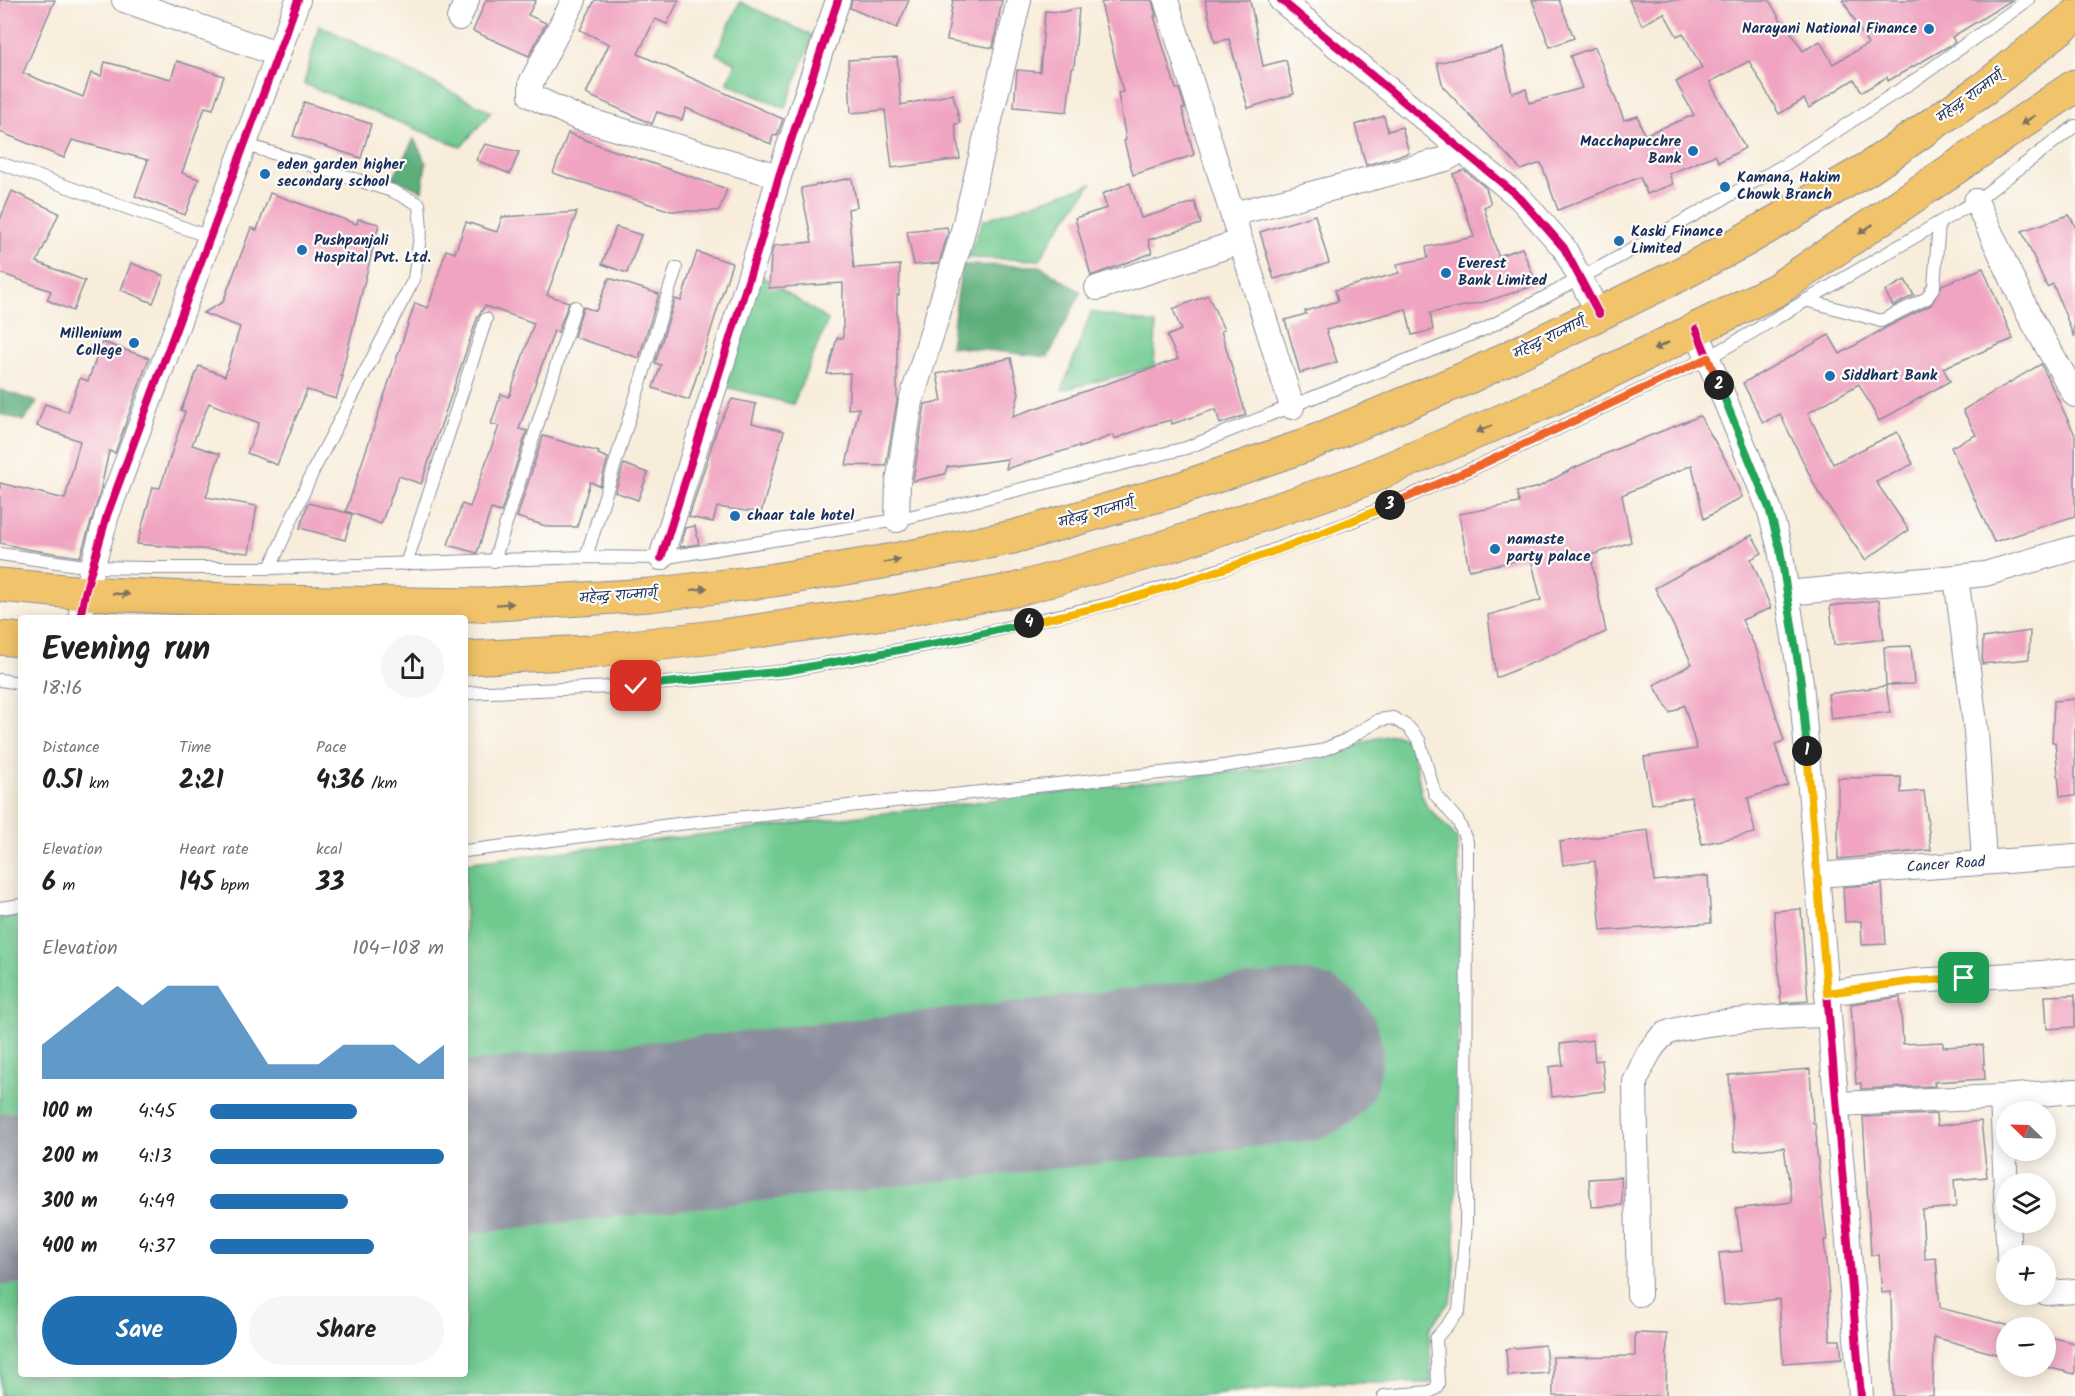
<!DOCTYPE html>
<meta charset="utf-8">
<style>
:root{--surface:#fff;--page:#f6f6f6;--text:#222;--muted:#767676;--accent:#1f6fb2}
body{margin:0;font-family:Kalam,"Playpen Sans Deva",sans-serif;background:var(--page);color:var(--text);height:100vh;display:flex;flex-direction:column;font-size:22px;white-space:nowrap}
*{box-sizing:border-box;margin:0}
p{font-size:20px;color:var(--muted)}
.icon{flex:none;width:33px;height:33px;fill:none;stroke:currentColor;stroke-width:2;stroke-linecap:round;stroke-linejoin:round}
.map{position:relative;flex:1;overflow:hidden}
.panel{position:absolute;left:18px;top:615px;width:450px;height:762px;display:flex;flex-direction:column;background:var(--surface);border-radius:6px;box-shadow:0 3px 15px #0003}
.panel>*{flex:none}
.needle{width:39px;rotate:293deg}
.fabs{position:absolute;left:1996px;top:1101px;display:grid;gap:12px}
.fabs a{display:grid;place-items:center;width:60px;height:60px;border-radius:50%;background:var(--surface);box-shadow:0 3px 15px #0003;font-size:30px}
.pin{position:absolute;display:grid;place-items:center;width:51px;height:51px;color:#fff;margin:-26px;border-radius:12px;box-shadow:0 3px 9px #0006}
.km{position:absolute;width:30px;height:30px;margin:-15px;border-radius:50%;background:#222;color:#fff;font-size:16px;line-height:30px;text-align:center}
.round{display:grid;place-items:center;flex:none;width:63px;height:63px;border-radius:32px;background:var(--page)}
.headline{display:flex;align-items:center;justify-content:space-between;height:102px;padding:0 24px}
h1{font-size:33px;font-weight:800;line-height:45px}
.metrics{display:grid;grid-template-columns:repeat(3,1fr);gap:9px;height:102px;padding:6px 24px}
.metrics div{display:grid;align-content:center}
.metrics b{font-size:26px;font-weight:800}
.metrics small{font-size:16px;font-weight:400}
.metrics p{font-size:16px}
.chart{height:168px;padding:12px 24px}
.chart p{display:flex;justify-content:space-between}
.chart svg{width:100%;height:108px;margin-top:6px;fill:var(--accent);opacity:.7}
.cta{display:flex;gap:12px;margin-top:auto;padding:12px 24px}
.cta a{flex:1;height:69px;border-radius:36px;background:var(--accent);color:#fff;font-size:24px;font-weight:800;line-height:69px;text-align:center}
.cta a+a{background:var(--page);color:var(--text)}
ul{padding:0 24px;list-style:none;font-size:20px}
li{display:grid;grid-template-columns:96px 72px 1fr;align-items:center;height:45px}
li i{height:15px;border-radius:8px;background:var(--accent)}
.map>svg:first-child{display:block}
</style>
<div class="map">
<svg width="2075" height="1396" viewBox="0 0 2075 1396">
<rect width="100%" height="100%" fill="#fdfcf7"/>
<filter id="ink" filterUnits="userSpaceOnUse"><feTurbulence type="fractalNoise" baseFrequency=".0167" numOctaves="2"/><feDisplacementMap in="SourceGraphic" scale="12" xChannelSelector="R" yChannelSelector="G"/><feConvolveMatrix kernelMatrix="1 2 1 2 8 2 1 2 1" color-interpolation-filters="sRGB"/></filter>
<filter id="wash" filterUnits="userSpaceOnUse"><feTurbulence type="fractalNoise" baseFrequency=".008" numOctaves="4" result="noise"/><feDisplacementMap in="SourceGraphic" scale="24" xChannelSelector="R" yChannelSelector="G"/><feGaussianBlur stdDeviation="1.35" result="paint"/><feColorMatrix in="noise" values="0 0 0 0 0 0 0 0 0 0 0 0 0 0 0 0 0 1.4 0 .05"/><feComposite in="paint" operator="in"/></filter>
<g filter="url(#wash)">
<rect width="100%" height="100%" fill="#f8eddb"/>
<g fill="#70ca90" stroke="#467c77" stroke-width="1.5">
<polygon points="740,2 813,36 785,108 727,83 736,63 716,54"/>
<polygon points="319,25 491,112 461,147 304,84"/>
<polygon points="1091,184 1056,232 1040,260 968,258 983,220"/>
<polygon points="760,275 828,320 793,404 726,387"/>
<polygon points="1091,312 1156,324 1154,367 1062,390"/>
<polygon points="1395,734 1407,740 1413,750 1421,792 1426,805 1456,837 1458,851 1460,945 1454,1287 1450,1301 1429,1329 1431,1383 1322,1383 1204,1396 0,1396 0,1267 21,1265 21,1374 465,1374 465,1215 1321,1118 1305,1009 465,1102 465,863 1296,764 1339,753 1373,739"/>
<polygon points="21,915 21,1152 0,1154 0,917"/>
</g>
<g fill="#5cae7a" stroke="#3c6e6c" stroke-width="1.5">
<polygon points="414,139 426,163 422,191 393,178"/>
<polygon points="962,265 1040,266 1081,292 1048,357 950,346"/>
<polygon points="0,390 37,402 24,421 0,414"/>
</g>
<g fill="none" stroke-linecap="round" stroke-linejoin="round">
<g stroke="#8a8e9c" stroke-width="171">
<polyline points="465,1148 1297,1056"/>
<polyline points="0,1200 21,1197"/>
</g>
</g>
<g id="blocks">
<g fill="#f0a4c1">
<polygon points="0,0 55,0 23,73 83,97 91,73 101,76 105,62 171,79 177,61 224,76 213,109 205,107 182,173 199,179 185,215 135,196 148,160 72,140 64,158 0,132"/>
<polygon points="486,0 536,0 528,15 546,23 529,56 473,31"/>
<polygon points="595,0 679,0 667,24 655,19 638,54 783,119 777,136 773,135 771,144 686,108 682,120 657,112 652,124 586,94 609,44 580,30"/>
<polygon points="852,0 909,0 897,28 850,8"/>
<polygon points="953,0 1002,0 993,48 947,40"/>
<polygon points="1114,0 1152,0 1156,16 1154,16 1176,89 1179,89 1185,108 1182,109 1194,155 1133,175 1124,141 1126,140 1118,93 1123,92 1101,3"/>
<polygon points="1205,0 1250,0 1263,66 1286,60 1294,94 1248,108 1229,39 1215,42"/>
<polygon points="1532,0 1559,0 1574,38 1550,47"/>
<polygon points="1629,0 1769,0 1785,28 1787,26 1803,51 1820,41 1833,64 1868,44 1843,0 2012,0 1952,37 1955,42 1949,46 1888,81 1887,77 1862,92 1854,79 1809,108 1804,99 1779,114 1749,61 1710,82 1745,148 1719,162 1715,155 1669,174 1673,184 1647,194 1640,177 1558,210 1541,163 1521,170 1443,87 1437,63 1502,48 1512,93 1526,89 1529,103 1582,88 1570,56 1595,47 1624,120 1638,116 1644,135 1694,115 1676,82 1702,68 1683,33 1677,36 1664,13 1642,25"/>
<polygon points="1079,8 1074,68 1072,68 1067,112 1014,107 1017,70 1040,72 1045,11 1062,12"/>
<polygon points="897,57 901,105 953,94 960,123 955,124 960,159 892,168 885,110 851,113 848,60"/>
<polygon points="304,102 371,124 361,158 293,136"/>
<polygon points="1384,116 1388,131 1402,127 1409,153 1366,165 1355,125"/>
<polygon points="568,133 601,146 727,189 719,211 671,211 553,173"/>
<polygon points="485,144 519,152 510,174 476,160"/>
<polygon points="1464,170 1486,188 1491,204 1484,207 1498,256 1522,248 1537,285 1484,302 1430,313 1433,330 1412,335 1406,309 1326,330 1337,362 1300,373 1285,320 1306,314 1305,311 1338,301 1335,290 1399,273 1397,264 1428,258 1426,247 1474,237 1453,174"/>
<polygon points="852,178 857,207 848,209 854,268 900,265 899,295 897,295 897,401 886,466 846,465 859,408 848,409 850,373 827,374 837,338 843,338 843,283 769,288 771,256 774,246 812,242 801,188"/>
<polygon points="1130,183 1141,218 1195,202 1201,224 1148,240 1152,253 1091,276 1075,218 1107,208 1102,194"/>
<polygon points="12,191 59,213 37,262 85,281 73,311 47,300 51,291 0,273 0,220"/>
<polygon points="270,193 357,224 358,219 379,224 341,376 343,376 336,399 307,390 277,465 247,453 259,423 209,403 192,445 220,454 206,497 257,506 249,553 137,544 153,487 160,488 185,412 181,410 199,366 225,376 240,327 203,313 223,302 251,228 257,230"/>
<polygon points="577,212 547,295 569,302 558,332 554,331 519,429 527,431 501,512 491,509 477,553 448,545 462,504 470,507 499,426 491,424 501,394 509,397 534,323 485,306 478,316 421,484 399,476 381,524 346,511 415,303 428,308 446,250 455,253 466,222 497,232 502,217"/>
<polygon points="1315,215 1329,263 1274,279 1260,232"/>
<polygon points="2069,215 2075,225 2074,337 2053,284 2047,287 2022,231"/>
<polygon points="616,227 641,235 627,273 602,264"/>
<polygon points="947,227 948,233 939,263 914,265 907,231"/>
<polygon points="697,252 732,263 689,400 653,388 661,365 655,363 675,299 681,301"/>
<polygon points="131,263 164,276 153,303 121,290"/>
<polygon points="1983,268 2013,339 1943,368 1950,381 1879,421 1859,384 1808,413 1833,464 1897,432 1913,464 1876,482 1909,530 1865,560 1818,492 1780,414 1763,423 1743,383 1829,335 1840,354 1887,327 1931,305 1942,285"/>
<polygon points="609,278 659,294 639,358 574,337 583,307 596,311"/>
<polygon points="1905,280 1914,295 1893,306 1885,291"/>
<polygon points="1208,295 1224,330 1221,331 1246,415 1220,424 1216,409 1172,424 1171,420 1148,426 1115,439 1113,435 1079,448 1079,446 1006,469 1008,459 947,467 945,474 913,481 925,404 942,401 937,374 1011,358 1019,394 1013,416 1178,359 1167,336 1181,330 1173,309"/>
<polygon points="102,342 149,358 115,453 109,451 99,497 80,557 26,549 0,543 0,483 65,499 80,441 37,426 45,404 68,412 80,378 88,381"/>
<polygon points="2041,364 2075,435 2075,516 1994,542 1951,447 1976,435 1963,410"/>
<polygon points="732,399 756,404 752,423 784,431 761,513 717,507 713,522 689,517 717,429"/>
<polygon points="1700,416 1728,464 1742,497 1704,519 1692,465 1622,495 1631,542 1591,555 1593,563 1592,563 1606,632 1496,678 1488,615 1541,600 1531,558 1469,570 1459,514 1519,503 1517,492 1539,487 1572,469 1614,450"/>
<polygon points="543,436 599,452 598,454 608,458 600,486 590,482 577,527 549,527 517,517"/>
<polygon points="624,464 648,473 638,500 615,492"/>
<polygon points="308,503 352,514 345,540 300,528"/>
<polygon points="695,526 699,544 680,547 685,528"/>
<polygon points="1752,535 1762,553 1751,559 1771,608 1742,620 1757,651 1784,741 1775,744 1788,785 1748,798 1755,833 1702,844 1691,797 1652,804 1644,757 1697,749 1684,705 1670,713 1654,685 1692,664 1655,588"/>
<polygon points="1879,600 1884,639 1834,645 1830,606"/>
<polygon points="2030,631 2029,659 1982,664 1983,638"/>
<polygon points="1911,646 1914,684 1886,685 1884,647"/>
<polygon points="1886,686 1890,712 1831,719 1828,694"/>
<polygon points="2075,699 2075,796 2060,796 2055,742 2052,742 2054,701"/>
<polygon points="1901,777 1901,793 1924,791 1931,850 1838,859 1838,778"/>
<polygon points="1648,830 1654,881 1708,876 1711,923 1601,931 1595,861 1563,865 1560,842"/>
<polygon points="1882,884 1886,944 1862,945 1861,921 1845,922 1843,887"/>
<polygon points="1801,909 1808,1001 1781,1003 1774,911"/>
<polygon points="2075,995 2075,1027 2047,1029 2045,996"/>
<polygon points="1900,997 1903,1044 1943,1042 1943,1047 1983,1045 1985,1079 1934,1082 1935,1086 1861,1089 1861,1083 1856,1084 1851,1004"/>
<polygon points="1593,1040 1595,1061 1602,1060 1605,1091 1552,1097 1549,1067 1563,1065 1560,1044"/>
<polygon points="1810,1069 1813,1123 1815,1123 1817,1144 1816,1144 1827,1240 1824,1240 1829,1294 1830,1340 1840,1340 1842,1359 1783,1363 1779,1299 1724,1305 1719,1253 1742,1251 1736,1209 1792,1202 1784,1147 1734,1152 1729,1075"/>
<polygon points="1936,1114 1937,1126 1981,1121 1987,1177 1954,1180 1956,1207 1922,1210 1925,1259 1936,1258 1940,1308 2007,1325 2007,1357 1934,1337 1933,1396 1893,1396 1891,1292 1882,1293 1879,1255 1871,1255 1863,1117"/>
<polygon points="1621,1177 1622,1205 1591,1207 1589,1179"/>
<polygon points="1635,1333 1667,1334 1666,1396 1553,1396 1553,1357 1635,1356"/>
<polygon points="2046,1336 2075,1343 2075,1374 2046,1367"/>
<polygon points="1545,1345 1548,1373 1508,1376 1506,1349"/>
</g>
</g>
</g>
<g filter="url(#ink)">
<use href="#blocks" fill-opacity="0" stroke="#8a8e9c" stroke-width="1.5"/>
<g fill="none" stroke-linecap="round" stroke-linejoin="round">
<defs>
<g id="lane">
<polyline points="244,144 392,191 419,204 421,229 414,279 313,471 270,568"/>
<polyline points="0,163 210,237"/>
<polyline points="1806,300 1881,321 1927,298 1934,286 1939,223"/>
<polyline points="0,554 92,567 148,568 270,568 586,557 661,558 897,520 1186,448 1485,329 1581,278 1786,164 1921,76 2028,0"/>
<polyline points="586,557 676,268"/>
<polyline points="494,561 575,307"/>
<polyline points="406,564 486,319"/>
<polyline points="0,680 21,683"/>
<polyline points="465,693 636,686 786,671 953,640 1113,603 1225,568 1350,522 1474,468 1708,358 1976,201 2075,126"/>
<polyline points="465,851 678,824 1217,767 1320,751 1346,740 1379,720 1393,718 1408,727 1419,740 1435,794 1458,821 1467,842 1466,1225 1459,1311 1436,1338 1438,1384 1435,1389 1429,1392 1384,1396"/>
<polyline points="0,908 21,905"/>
</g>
<g id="street">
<polyline points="124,0 277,54"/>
<polyline points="574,0 531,83 531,96 576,117 779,176"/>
<polyline points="1166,0 1292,407"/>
<polyline points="1281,0 1520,198 1564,248 1599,314"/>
<polyline points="459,18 467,0"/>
<polyline points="1976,201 2028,313 2075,395"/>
<polyline points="1233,214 1446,159 1462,150"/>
<polyline points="1097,288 1240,242"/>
<polyline points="1696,329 1769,508 1780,549 1801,682 1861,1396"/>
<polyline points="897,520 898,482 911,401 961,239 1019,0"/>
<polyline points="661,558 760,243 779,176 838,0"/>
<polyline points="1787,593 1956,577"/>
<polyline points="80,618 85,593 107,515 298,0"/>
<polyline points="1984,862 1976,731 1956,577 1985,574 2075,548"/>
<polyline points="1817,875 2075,856"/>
<polyline points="1827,993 1915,981 2075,971"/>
<polyline points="2002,1097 2007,1214"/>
<polyline points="1837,1104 2002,1097 2075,1091"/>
<polyline points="2007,1222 2009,1256"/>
<polyline points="2046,1293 2075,1291"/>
<path d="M1639,1294l-4,-212c7,-16 14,-35 29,-47 16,-13 139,-20 165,-20"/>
</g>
<g id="highway">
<polyline points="0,585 85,593 269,602 479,605 650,595 774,580 894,560 1013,537 1173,491 1304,446 1471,376 1677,276 1743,241 1869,168 1986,87 2075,16"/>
<polyline points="0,638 21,640"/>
<polyline points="465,658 589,652 722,636 897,611 1014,590 1150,552 1315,497 1358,482 1481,430 1576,388 1776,290 2075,86"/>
</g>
</defs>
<use href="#lane" stroke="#8a8e9c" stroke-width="14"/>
<use href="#street" stroke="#8a8e9c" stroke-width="26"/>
<use href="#highway" stroke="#8a8e9c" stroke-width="35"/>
<use href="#lane" stroke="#fff" stroke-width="12"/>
<use href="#street" stroke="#fff" stroke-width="24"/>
<use href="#highway" stroke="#f1c36a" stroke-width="33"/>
<defs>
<g id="cycleway">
<polyline points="1281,0 1520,198 1564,248 1599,314"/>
<polyline points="1696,329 1769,508 1780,549 1801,682 1861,1396"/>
<polyline points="661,558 760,243 779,176 838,0"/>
<polyline points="80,618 85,593 107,515 298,0"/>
</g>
</defs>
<use href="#cycleway" stroke="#fdfcf7" stroke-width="11"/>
<use href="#cycleway" stroke="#d6006c" stroke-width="8"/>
</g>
<defs><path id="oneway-solid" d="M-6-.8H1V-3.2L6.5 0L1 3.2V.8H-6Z" transform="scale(1.5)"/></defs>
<g fill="#7b7263">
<use href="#oneway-solid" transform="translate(2028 120) rotate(146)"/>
<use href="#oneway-solid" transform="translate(1866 229) rotate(146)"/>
<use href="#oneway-solid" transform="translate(1661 346) rotate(154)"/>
<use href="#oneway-solid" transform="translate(1484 429) rotate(156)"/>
<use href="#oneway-solid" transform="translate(892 561) rotate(-10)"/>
<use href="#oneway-solid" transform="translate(699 589) rotate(-7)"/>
<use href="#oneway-solid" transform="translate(121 594) rotate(3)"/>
<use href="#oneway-solid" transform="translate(505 604) rotate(-4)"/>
</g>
</g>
<g fill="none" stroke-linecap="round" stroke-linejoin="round" filter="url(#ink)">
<defs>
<polyline id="split-1" points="1807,751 1827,993 1915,981 1964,978"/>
<polyline id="split-2" points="1719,385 1769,508 1780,549 1801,682 1807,751"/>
<polyline id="split-3" points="1390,505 1474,468 1708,358 1719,385"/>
<path id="split-4" d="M1029,623c28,-7 57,-12 85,-20 93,-26 187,-60 276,-98"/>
<polyline id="split-5" points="636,686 786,671 953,640 1029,623"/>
</defs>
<use href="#split-1" stroke="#fff" stroke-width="12"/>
<use href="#split-2" stroke="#fff" stroke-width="12"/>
<use href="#split-3" stroke="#fff" stroke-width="12"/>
<use href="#split-4" stroke="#fff" stroke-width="12"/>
<use href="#split-5" stroke="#fff" stroke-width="12"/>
<use href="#split-1" stroke="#f5b400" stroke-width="8"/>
<use href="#split-2" stroke="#22a559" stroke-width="8"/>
<use href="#split-3" stroke="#f0652b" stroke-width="8"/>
<use href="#split-4" stroke="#f5b400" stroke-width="8"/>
<use href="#split-5" stroke="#22a559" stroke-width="8"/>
</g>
<g fill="#1f6fb2" stroke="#fdfcf7" stroke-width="2">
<circle cx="1929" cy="29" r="6"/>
<circle cx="1693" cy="151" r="6"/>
<circle cx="265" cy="174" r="6"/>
<circle cx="1725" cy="187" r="6"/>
<circle cx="1619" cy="241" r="6"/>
<circle cx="302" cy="250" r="6"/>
<circle cx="1446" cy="273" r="6"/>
<circle cx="134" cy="343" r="6"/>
<circle cx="1830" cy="376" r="6"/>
<circle cx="735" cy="516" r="6"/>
<circle cx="1495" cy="549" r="6"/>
</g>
<g text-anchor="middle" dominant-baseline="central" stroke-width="4.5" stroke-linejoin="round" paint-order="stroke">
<g font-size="15" font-weight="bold" fill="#1b2f5e" stroke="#fdfcf7" text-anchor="start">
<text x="1917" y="29" text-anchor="end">Narayani National Finance</text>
<text x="1681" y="142" text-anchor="end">Macchapucchre<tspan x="1681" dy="17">Bank</tspan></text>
<text x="277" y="165">eden garden higher<tspan x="277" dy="17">secondary school</tspan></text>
<text x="1737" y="178">Kamana, Hakim<tspan x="1737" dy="17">Chowk Branch</tspan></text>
<text x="1631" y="232">Kaski Finance<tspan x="1631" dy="17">Limited</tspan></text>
<text x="314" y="241">Pushpanjali<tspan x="314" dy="17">Hospital Pvt. Ltd.</tspan></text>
<text x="1458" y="264">Everest<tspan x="1458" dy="17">Bank Limited</tspan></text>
<text x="122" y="334" text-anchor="end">Millenium<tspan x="122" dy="17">College</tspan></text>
<text x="1842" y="376">Siddhart Bank</text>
<text x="747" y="516">chaar tale hotel</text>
<text x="1507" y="540">namaste<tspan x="1507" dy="17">party palace</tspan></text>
</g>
<g font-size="15" fill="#1b2f5e" stroke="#fdfcf7">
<text transform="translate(1970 97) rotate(-36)">महेन्द्र राज्मार्ग्</text>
<text transform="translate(1549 338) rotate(-26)">महेन्द्र राज्मार्ग्</text>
<text transform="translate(1096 513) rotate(-16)">महेन्द्र राज्मार्ग्</text>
<text transform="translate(618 596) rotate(-4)">महेन्द्र राज्मार्ग्</text>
<text transform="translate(1946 865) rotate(-4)">Cancer Road</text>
</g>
</g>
</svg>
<div class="fabs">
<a><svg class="needle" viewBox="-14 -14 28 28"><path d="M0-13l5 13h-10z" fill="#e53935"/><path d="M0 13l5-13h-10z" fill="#767676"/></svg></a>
<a><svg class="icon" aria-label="layers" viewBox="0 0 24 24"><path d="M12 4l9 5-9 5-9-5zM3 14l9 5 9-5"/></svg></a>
<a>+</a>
<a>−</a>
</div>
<div class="pin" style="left:1964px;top:978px;background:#1e9e55"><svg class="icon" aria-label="arrive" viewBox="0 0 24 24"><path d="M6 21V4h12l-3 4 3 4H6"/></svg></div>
<div class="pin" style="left:636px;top:686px;background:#d93025"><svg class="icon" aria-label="check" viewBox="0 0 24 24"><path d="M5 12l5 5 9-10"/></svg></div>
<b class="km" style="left:1807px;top:751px">1</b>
<b class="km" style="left:1719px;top:385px">2</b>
<b class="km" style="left:1390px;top:505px">3</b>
<b class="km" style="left:1029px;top:623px">4</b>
<section class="panel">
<div class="headline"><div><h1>Evening run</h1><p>18:16</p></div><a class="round"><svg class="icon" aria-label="share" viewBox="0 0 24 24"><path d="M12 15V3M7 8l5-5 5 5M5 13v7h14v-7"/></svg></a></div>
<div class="metrics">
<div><p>Distance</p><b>0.51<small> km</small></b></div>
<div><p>Time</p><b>2:21</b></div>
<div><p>Pace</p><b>4:36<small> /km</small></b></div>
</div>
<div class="metrics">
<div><p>Elevation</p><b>6<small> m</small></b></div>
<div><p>Heart rate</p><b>145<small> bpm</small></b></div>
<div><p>kcal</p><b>33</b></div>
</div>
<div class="chart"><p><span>Elevation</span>104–108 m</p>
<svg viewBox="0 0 160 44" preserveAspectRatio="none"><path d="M0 44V30L10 22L20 14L30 6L40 14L50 6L60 6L70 6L80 22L90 38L100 38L110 38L120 30L130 30L140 30L150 38L160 30V44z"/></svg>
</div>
<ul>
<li><b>100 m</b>4:45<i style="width:63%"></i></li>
<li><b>200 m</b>4:13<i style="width:100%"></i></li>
<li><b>300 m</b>4:49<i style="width:59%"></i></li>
<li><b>400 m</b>4:37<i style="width:70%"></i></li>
</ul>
<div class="cta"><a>Save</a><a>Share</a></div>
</section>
</div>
